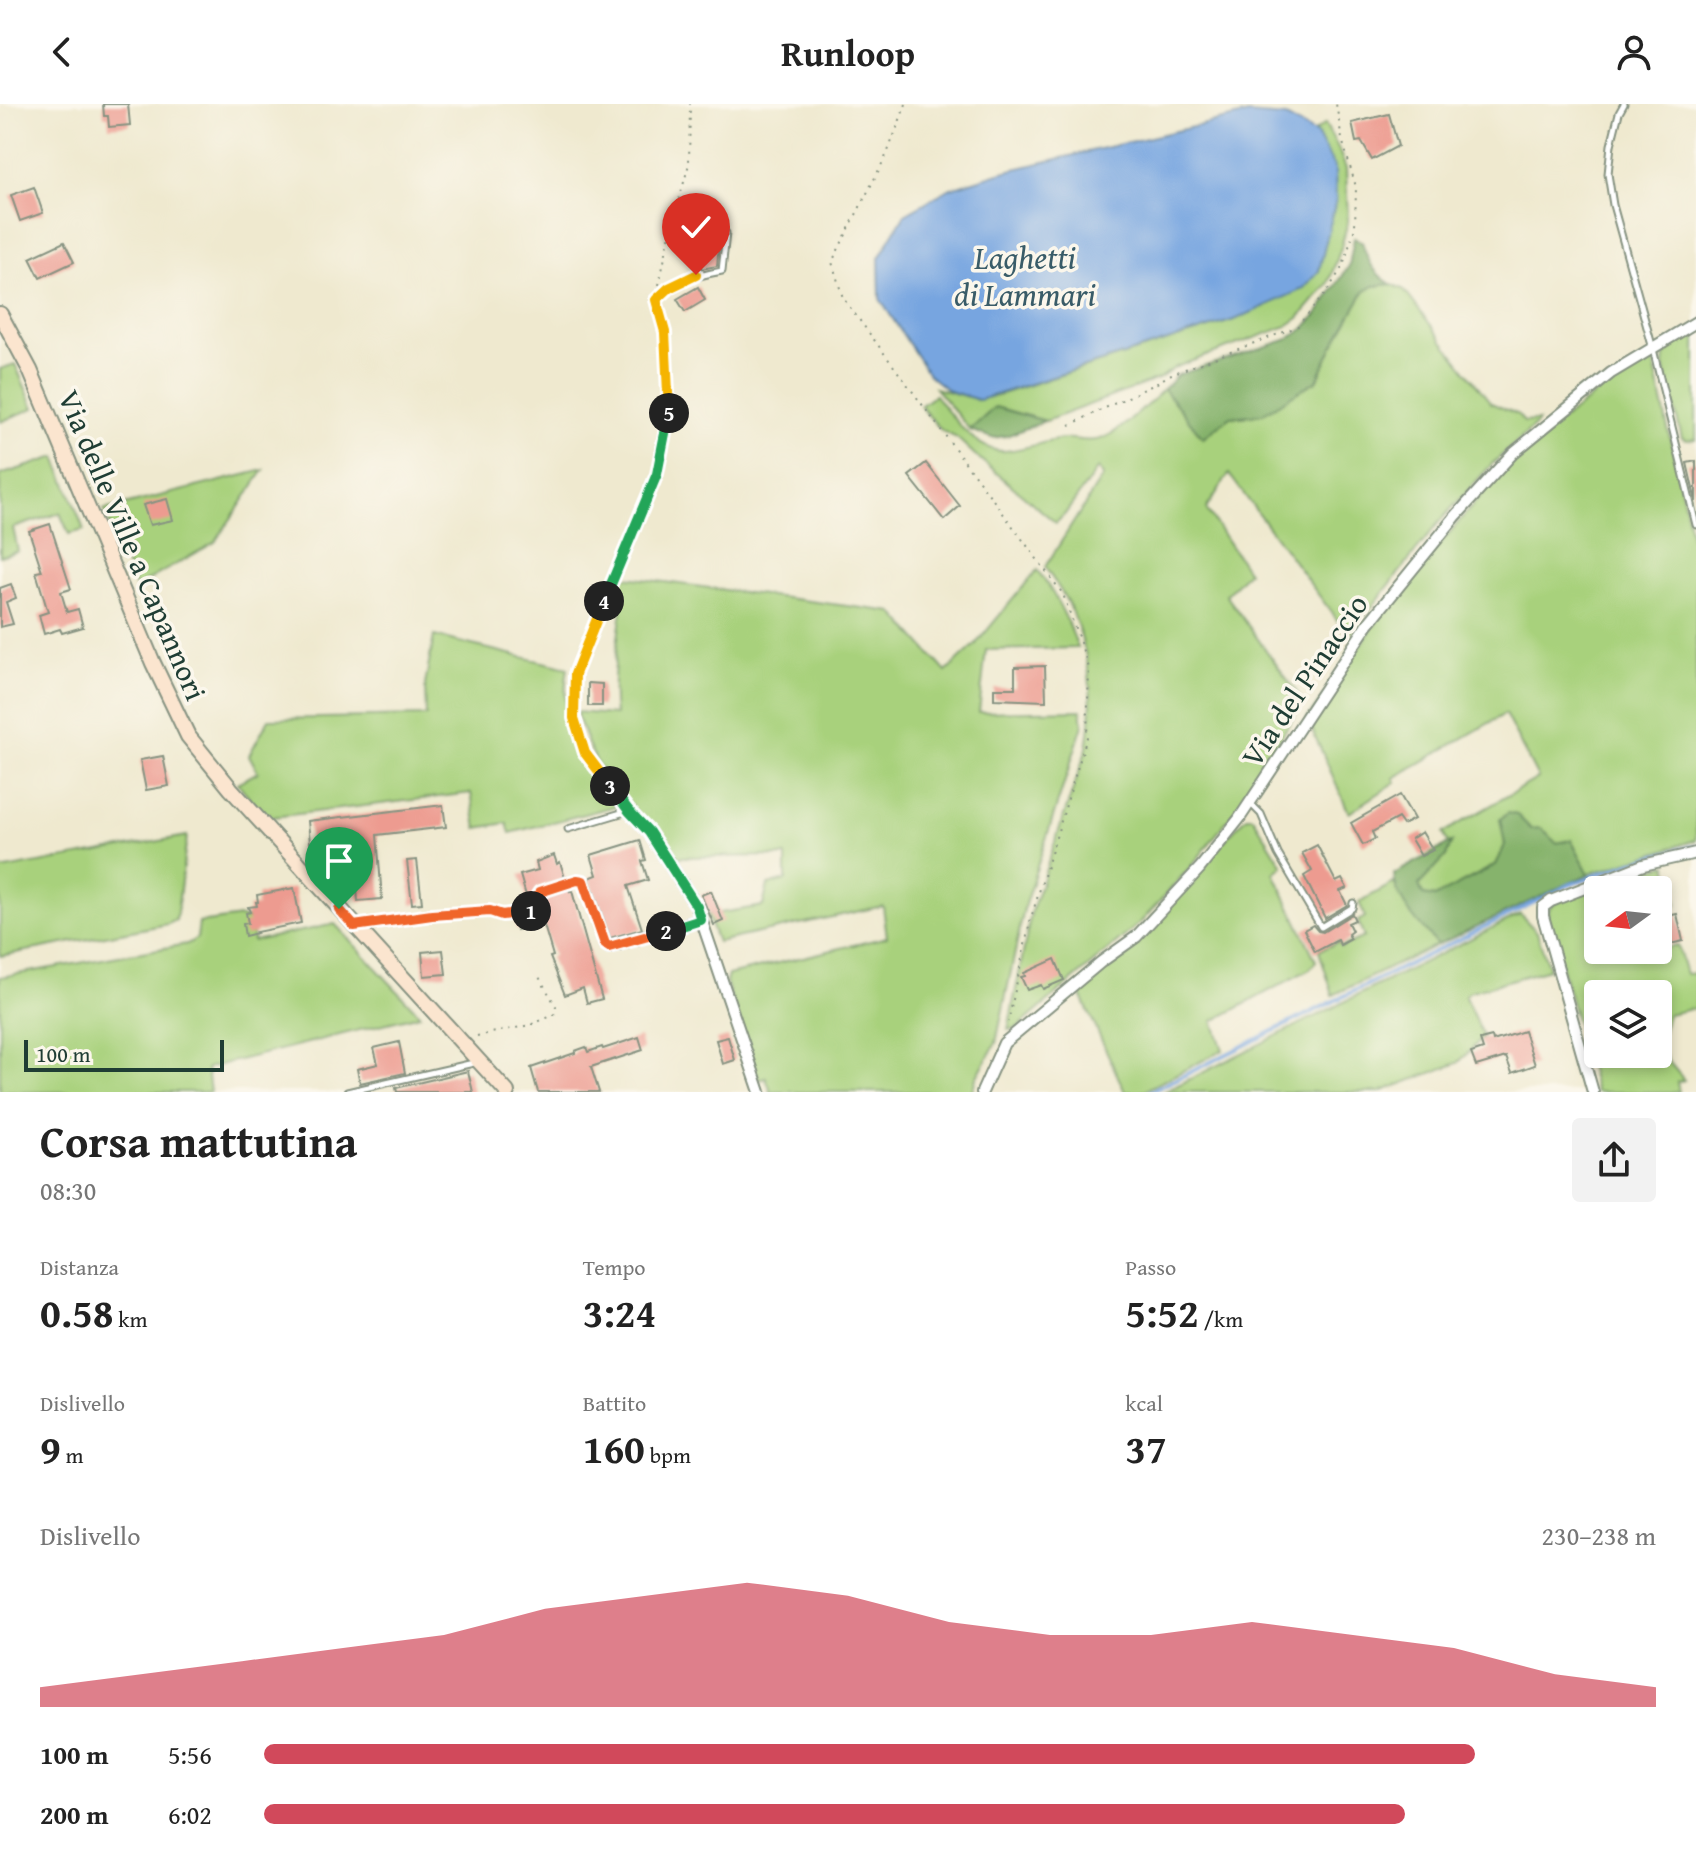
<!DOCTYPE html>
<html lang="it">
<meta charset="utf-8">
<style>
:root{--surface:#fff;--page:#f2f2f2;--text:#222;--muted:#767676;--accent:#d1495b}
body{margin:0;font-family:"Gentium Book Plus",serif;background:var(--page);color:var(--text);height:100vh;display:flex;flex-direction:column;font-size:30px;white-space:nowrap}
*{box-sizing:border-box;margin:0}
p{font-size:26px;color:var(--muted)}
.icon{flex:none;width:44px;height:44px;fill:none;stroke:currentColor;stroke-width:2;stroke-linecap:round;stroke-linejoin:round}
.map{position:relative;height:988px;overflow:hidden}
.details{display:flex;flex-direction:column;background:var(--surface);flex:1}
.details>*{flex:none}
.needle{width:52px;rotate:255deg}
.tools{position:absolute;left:1584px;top:772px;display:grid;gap:16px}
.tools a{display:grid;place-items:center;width:88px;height:88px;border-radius:8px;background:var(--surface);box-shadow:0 4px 12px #0003;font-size:40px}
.scale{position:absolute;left:24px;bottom:20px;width:200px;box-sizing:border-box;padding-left:8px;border:4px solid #1f3d34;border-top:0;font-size:22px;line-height:28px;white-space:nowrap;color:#1f3d34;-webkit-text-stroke:6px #fbf7ec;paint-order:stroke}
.pin{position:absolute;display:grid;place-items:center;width:68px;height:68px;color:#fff;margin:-82px -34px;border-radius:50% 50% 50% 0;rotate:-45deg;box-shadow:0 0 8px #0007}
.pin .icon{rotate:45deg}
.km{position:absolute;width:40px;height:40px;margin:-20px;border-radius:50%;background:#222;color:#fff;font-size:22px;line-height:40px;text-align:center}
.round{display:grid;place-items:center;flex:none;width:84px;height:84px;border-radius:8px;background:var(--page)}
.overview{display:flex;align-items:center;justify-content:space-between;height:136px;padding:0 40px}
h1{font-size:44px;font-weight:800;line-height:60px}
.metrics{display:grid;grid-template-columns:repeat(3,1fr);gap:12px;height:136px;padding:8px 40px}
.metrics div{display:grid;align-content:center}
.metrics b{font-size:40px;font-weight:800}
.metrics small{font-size:22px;font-weight:400}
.metrics p{font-size:22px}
.chart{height:224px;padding:16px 40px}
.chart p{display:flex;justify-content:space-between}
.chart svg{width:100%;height:144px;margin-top:8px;fill:var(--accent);opacity:.7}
ul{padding:0 40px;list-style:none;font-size:26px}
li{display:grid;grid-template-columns:128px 96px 1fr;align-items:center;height:60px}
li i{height:20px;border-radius:10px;background:var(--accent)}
header{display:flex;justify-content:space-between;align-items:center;height:104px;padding:0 40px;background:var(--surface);font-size:36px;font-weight:800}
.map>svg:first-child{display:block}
</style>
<header><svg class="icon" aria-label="back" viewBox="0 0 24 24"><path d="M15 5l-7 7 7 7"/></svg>Runloop<svg class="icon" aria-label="person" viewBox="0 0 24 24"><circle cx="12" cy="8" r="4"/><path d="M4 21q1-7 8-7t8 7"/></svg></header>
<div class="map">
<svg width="1696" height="988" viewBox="0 0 1696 988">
<rect width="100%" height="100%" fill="#fbf7ec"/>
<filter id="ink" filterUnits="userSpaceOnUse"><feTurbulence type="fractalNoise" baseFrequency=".0125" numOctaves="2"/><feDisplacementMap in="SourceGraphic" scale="16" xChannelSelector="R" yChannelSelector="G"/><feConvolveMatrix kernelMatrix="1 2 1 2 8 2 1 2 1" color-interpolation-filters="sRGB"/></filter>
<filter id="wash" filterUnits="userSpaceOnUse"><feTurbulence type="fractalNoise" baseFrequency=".006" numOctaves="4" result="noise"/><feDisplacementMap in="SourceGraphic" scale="32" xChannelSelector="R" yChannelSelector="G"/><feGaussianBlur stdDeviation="1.8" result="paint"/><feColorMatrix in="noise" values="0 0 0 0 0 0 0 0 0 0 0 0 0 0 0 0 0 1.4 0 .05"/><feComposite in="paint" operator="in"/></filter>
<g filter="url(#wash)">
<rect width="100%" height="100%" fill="#efe9cf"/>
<g fill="#a8d17c" stroke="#648758" stroke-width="2" fill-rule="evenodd">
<polygon points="1325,20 1338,44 1346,65 1348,117 1340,147 1328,180 1299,214 1287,222 1176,263 1158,275 1046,317 995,303 970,326 935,284 979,296 1001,290 1237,215 1319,167 1335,64 1317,30 1314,28"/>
<path d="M1391,180l12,5 88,114 26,11 7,8 14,-1 -3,5 -42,37 -53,58 -91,115 -120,-162 -23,35 42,63 -22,23 77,106 -60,99 -49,63 -54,60 -123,105 -9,2 23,-117 56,-165c8,-46 4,-88 -13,-132 -6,-17 -19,-33 -29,-49l58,-91 -5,-8 -33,46 -9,9 -81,-68 -18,-17 -15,-7 -22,-25 15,-11c15,19 41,57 69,56 21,-1 41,-11 61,-12 10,-1 20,3 31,1 19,-2 53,-37 68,-51l39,49 27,-21h14l73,-36 15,-33 32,-56 10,-6z"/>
<polygon points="1696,226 1696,335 1687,336 1682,334 1664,262 1665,252 1674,241"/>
<polygon points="1643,257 1652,257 1654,260 1696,455 1696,736 1589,770 1571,736 1556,739 1541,724 1531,725 1517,711 1501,715 1505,741 1496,761 1435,793 1423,791 1419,781 1446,752 1451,739 1448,740 1443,729 1538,674 1505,610 1394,674 1396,678 1349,709 1307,614 1331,583 1388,502 1509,358 1616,274"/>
<polygon points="15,260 34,304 0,318 0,265"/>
<polygon points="56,353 84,426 69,430 60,409 13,424 18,447 0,452 0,371"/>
<polygon points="264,366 215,438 136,483 104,406"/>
<path d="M1037,466c18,23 31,50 41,78l-92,2 -7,62 102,-2 2,15 -58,179 -29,139 -20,35 -4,14h-201l-5,-14 -7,2 -33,-98 2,-7 159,-38 -4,-31 -166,36 -10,-27 56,-9 5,-21 18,-5v-24l-113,1 -75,-92 -11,-23 -11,-30 39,3c-4,-36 2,-69 7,-105l-15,-5 12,-29 274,36 53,60 29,-27z"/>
<path d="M434,532l134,32c-6,30 -1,60 11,87 8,18 25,35 37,51l-106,27 -3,-10 -30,5 -6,-35 -206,25 -27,-35 20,-11 -9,-17 20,-36 157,-3 -1,-31z"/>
<polygon points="1246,713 1253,713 1283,762 1274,769 1316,857 1310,865 1213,917 1223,946 1142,988 1125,988 1077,882 1117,851"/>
<polygon points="187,732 176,816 168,820 0,852 0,766"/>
<path d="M1667,760l10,41 -19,4v-19h-60v60h45l1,2 34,-6 8,28 10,-1v35l-28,6 -9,32 10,16 15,18 -7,2 2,10h-83l-49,-177 3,-8 5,-4zM1598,890h60v60h-60z"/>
<polygon points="1394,779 1407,804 1437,841 1333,891 1319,847 1338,838 1341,843 1364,833 1358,817 1365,813 1359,798"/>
<polygon points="1520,810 1537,828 1549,865 1468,888 1465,893 1483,933 1458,959 1380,988 1164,988"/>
<polygon points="240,813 252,816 253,837 335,820 420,911 207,964 210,988 0,988 0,873 187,840 197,834 199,819"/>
</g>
<g fill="#86b36c" stroke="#527850" stroke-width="2">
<path d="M1354,134l8,4c6,19 11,31 29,42l-17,2 -10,6 -32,56 -15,32 -55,34 -32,3 -27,21 -39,-49 13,-14 109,-35 18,-11 14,-16 31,-47z"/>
<polygon points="995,303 1045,317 1006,332 992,334 970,326"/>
<path d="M1508,709l9,2 14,14 10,-1 15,15 15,-3 18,34 -152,71c-17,-21 -42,-43 -43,-71l58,-32 -6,14 -27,29 4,10 12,2 61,-32 9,-20 -5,-26z"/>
</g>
<polygon fill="#77a5e0" stroke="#4b718a" stroke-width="2" points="1248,10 1286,13 1317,30 1335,64 1336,96 1319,167 1303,185 1237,215 979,296 949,287 929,271 880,195 879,154 905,110 951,84 1002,68"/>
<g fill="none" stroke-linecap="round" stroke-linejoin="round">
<polyline stroke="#77a5e0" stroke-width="4" points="1150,988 1569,781 1642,755 1696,742"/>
</g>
<g id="blocks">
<g fill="#ed9b90">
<polygon points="103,0 128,0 130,21 109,23 108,12 104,12"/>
<polygon points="1389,10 1398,42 1372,56 1361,37 1356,38 1352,19"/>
<polygon points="34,83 43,109 20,117 11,91"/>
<polygon points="703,137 719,139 717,162 701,165"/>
<polygon points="64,138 74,158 40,174 30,154"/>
<polygon points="698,183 705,196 685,208 677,195"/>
<polygon points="1696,357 1696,398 1687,359"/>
<polygon points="926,359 960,402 944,416 909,372"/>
<polygon points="167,395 173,416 150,421 143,401"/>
<polygon points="50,420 71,485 61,488 67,508 78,505 83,523 62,529 60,525 44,530 39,511 48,508 36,468 42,467 29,427"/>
<polygon points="11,480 16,494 6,498 13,520 0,523 0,484"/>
<polygon points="1045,562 1046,597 994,595 994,584 1015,584 1015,563"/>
<polygon points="588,579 602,580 602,602 588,602"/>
<polygon points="163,652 169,682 146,686 140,656"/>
<polygon points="1400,691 1414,715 1403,721 1398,714 1372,728 1375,735 1363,741 1351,719"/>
<polygon points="443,701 446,723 377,731 382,795 358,797 353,734 310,739 308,717"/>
<polygon points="1422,728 1433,746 1421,752 1411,735"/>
<polygon points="640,736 646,756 642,757 648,776 628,782 642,825 610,834 589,774 597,771 591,751"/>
<polygon points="1317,741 1336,778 1342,775 1347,784 1340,787 1347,801 1325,814 1304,772 1312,767 1302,749"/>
<polygon points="554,751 557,760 560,758 565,774 536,784 533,790 532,801 529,802 520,771 538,766 536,758"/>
<polygon points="417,756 422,799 412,800 407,757"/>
<polygon points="294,784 301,819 256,828 257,829 245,832 243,820 248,819 246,809 250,808 248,803 257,802 256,798 258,798 257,791"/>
<polygon points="569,784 570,788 572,787 602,895 587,899 583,884 565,891 550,853 553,852 543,818 517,826 514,815 536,811 542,806 544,793"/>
<polygon points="711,787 723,817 714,821 701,791"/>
<polygon points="1352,810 1355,816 1348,819 1352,827 1348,830 1351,835 1340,841 1338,836 1315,848 1304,826 1313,821 1318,827 1323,828"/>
<polygon points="1677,810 1683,837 1658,843 1658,814"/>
<polygon points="443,846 446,870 424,872 422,848"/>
<polygon points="1055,855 1064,876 1043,885 1041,881 1027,886 1021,873 1025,872 1024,869"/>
<polygon points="1524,927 1535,961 1512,969 1506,953 1476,962 1471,949 1483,945 1480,936 1492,933 1493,937"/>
<polygon points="639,933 643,946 591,963 599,988 538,988 531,964 575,949 575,947 586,943 588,948 602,943 603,945"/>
<polygon points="728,933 735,956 723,960 716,936"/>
<polygon points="399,938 405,969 360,979 357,965 378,960 374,944"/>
<polygon points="468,967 473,988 397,988 396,984"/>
</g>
</g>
</g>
<g filter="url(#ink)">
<use href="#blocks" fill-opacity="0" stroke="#879382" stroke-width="2"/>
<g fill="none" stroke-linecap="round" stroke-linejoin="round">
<defs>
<g id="lane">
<polyline points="1624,0 1619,9 1611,41 1608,70 1613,101 1653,245 1696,421"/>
<path d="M656,196c21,-19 39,-24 66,-29l4,-38"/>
<polyline points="1250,699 1261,710 1278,750 1321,823 1352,804 1353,799"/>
<polyline points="568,725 628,707"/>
<polyline points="359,821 432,811 490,807 502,811 533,807 537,804 538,791 540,788 577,776 583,777 586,780 605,840 609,843"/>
<polyline points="347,988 478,958"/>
</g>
<g id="street">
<polyline points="629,707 649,728 697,803 760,988"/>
<polyline points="609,843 701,816"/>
<polyline points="982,988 1004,939 1101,858 1136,833 1200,764 1239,715 1368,520 1455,413 1513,349 1611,269 1696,218"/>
<polyline points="1593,988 1543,812 1543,803 1551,797 1643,761 1696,749"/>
</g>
<polyline id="secondary" points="0,210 30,266 153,559 188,632 231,685 507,988"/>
</defs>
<use href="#lane" stroke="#879382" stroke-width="9"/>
<use href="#street" stroke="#879382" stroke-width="14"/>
<use href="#secondary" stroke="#879382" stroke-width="18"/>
<g stroke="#879382" stroke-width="2" stroke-dasharray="2 6" stroke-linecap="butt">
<polyline points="906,0 887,50 832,158 843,194 1063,490 1089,564 1087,633 1031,814 1008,918"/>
<polyline points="659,181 671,125 689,60 690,0"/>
<polyline points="1070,321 1157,279 1169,271 1297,223 1326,189 1343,162 1355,124 1356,83 1342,35 1336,0"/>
<polyline points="621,696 585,649 574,614 575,570 657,370 670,311 665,228 659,207"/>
<polyline points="477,932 530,921 554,911 556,902 539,873"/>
</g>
<use href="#lane" stroke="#fff" stroke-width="5"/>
<use href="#street" stroke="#fff" stroke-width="10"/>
<use href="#secondary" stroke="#fbe5cf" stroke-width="14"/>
</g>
</g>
<g fill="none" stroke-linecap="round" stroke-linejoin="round" filter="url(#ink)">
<defs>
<polyline id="split-1" points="339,805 354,822 432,811 490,807 502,811 531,807"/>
<polyline id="split-2" points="531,807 537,804 538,791 540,788 577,776 583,777 605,840 609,843 666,827"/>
<polyline id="split-3" points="610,682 629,707 649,728 697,803 701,816 666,827"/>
<polyline id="split-4" points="604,497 575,570 574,614 585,649 610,682"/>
<polyline id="split-5" points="604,497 657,370 669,309"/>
<polyline id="split-6" points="669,309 665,228 656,196 669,184 696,171"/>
</defs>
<use href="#split-1" stroke="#fff" stroke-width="16"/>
<use href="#split-2" stroke="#fff" stroke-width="16"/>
<use href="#split-3" stroke="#fff" stroke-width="16"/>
<use href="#split-4" stroke="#fff" stroke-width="16"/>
<use href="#split-5" stroke="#fff" stroke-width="16"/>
<use href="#split-6" stroke="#fff" stroke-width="16"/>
<use href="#split-1" stroke="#f0652b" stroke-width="10"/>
<use href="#split-2" stroke="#f0652b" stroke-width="10"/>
<use href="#split-3" stroke="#22a559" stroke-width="10"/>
<use href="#split-4" stroke="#f5b400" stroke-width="10"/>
<use href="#split-5" stroke="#22a559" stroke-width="10"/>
<use href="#split-6" stroke="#f5b400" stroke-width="10"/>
</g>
<g text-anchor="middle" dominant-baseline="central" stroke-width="7" stroke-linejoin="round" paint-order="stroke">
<g font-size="30" fill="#1f3d34" stroke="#fbf7ec">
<text transform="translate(133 441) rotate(67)">Via delle Ville a Capannori</text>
<text transform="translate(1304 576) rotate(-56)">Via del Pinaccio</text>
</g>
<g font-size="32" font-style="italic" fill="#395c68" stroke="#fbf7ec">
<text x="1025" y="153">Laghetti<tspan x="1025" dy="37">di Lammari</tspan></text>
</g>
</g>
</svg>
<div class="tools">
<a><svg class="needle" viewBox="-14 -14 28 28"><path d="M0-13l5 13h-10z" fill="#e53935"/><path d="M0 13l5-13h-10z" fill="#767676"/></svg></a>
<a><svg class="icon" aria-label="layers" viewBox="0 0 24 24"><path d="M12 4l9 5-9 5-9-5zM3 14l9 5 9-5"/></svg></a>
</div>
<div class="scale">100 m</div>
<div class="pin" style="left:339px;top:805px;background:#1e9e55"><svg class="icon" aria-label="arrive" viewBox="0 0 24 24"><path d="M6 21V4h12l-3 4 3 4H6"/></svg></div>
<div class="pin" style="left:696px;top:171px;background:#d93025"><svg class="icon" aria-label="check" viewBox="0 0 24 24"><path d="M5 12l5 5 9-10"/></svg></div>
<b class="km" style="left:531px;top:807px">1</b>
<b class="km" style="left:666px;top:827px">2</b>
<b class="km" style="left:610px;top:682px">3</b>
<b class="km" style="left:604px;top:497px">4</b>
<b class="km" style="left:669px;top:309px">5</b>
</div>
<section class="details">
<div class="overview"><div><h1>Corsa mattutina</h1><p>08:30</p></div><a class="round"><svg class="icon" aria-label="share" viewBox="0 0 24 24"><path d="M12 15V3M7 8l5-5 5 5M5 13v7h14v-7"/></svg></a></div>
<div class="metrics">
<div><p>Distanza</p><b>0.58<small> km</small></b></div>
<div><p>Tempo</p><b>3:24</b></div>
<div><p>Passo</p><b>5:52<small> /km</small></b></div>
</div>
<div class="metrics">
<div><p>Dislivello</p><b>9<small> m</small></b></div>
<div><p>Battito</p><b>160<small> bpm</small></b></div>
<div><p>kcal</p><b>37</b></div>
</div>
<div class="chart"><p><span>Dislivello</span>230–238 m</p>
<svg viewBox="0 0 160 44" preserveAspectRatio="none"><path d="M0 44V38L10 34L20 30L30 26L40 22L50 14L60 10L70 6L80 10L90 18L100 22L110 22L120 18L130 22L140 26L150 34L160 38V44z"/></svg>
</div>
<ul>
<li><b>100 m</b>5:56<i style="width:87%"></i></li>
<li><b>200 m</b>6:02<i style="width:82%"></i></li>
</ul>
</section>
